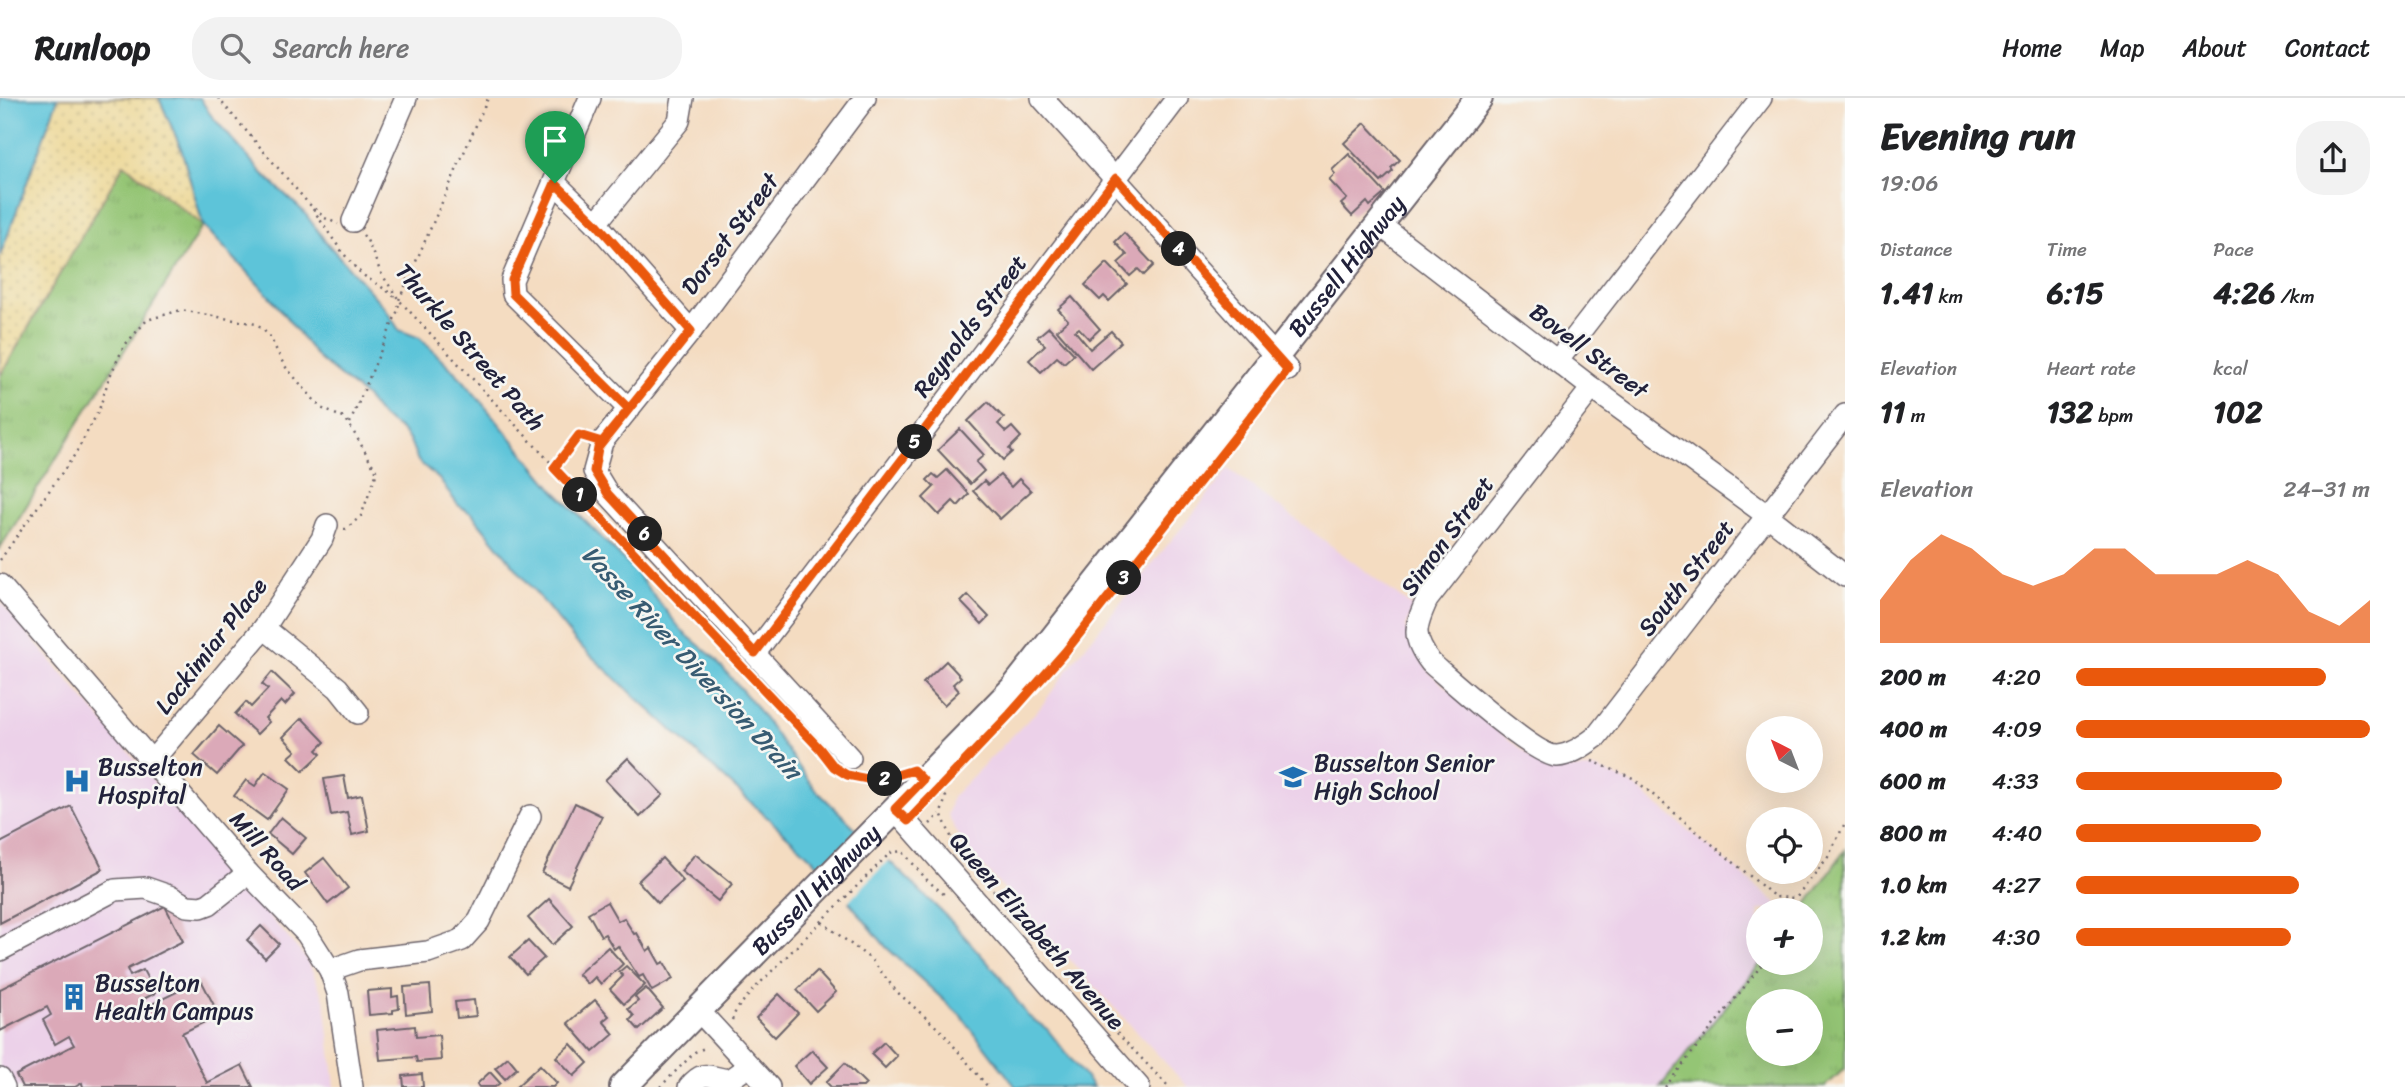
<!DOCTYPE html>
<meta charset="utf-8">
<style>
:root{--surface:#fff;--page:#f2f2f2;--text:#202124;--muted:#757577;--line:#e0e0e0;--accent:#ea580c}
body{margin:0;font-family:Sriracha,sans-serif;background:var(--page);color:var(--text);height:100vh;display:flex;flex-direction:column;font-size:26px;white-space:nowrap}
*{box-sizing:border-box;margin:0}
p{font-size:23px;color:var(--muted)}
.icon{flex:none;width:38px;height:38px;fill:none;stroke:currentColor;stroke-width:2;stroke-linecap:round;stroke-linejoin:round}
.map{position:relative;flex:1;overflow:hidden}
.sheet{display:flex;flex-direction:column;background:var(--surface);width:560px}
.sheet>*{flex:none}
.needle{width:46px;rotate:318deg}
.controls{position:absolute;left:1746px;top:618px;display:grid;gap:14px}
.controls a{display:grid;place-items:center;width:77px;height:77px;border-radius:50%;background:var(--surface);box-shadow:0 7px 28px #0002;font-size:35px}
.pin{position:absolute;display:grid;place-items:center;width:60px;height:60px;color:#fff;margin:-72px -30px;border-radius:50% 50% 50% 0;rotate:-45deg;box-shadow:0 0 7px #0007}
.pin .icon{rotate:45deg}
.km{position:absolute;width:35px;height:35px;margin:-18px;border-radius:50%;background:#222;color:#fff;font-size:19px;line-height:35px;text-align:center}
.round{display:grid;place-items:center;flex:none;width:74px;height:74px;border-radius:28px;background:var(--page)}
.head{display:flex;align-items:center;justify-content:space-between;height:119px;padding:0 35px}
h1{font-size:38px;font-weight:700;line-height:52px}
.stats{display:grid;grid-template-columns:repeat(3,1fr);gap:10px;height:119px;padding:7px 35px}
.stats div{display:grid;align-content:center}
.stats b{font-size:30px;font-weight:700}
.stats small{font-size:19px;font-weight:400}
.stats p{font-size:19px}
.chart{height:196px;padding:14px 35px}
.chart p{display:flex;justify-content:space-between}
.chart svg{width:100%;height:126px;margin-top:7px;fill:var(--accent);opacity:.7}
ul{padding:0 35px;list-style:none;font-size:23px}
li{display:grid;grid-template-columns:112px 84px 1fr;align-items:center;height:52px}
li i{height:18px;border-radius:9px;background:var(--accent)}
header{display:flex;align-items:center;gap:42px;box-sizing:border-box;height:98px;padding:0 35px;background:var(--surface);border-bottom:2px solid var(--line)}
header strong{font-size:33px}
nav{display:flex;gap:38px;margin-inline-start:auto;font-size:24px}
.search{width:490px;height:63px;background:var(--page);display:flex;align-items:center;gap:18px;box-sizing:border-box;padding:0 24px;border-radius:28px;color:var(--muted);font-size:26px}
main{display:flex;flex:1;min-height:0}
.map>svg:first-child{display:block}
</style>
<header>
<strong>Runloop</strong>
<div class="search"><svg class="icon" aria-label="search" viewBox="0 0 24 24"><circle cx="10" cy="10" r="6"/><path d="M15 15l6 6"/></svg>Search here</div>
<nav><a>Home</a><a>Map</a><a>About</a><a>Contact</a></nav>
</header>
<main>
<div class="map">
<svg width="1845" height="989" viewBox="0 0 1845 989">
<defs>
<pattern id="grass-tufts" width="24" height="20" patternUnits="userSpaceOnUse" patternTransform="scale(1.75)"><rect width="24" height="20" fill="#94c574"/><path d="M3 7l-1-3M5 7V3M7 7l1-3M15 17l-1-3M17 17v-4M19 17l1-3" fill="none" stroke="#7fa965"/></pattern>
<pattern id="sand-dots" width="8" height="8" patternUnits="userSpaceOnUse" patternTransform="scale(1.75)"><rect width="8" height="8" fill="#eeda9e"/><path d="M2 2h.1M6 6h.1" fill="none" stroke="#ccbb89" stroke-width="1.8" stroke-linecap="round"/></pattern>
</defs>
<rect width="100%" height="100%" fill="#f6f6f2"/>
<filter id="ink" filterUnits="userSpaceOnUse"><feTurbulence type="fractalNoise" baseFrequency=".0143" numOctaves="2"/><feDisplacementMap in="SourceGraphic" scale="14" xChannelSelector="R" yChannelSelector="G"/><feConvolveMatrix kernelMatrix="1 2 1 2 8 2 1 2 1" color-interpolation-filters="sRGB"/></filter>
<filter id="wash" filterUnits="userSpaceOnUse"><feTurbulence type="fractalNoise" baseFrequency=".00686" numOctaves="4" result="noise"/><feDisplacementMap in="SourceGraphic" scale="28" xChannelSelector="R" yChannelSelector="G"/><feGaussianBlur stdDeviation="1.57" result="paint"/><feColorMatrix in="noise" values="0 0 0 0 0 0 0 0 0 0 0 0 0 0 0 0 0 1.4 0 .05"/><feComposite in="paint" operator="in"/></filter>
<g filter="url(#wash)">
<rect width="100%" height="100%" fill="#f4dcc1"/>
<g fill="#ecd1e9">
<polygon points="1229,371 1413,509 1406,529 1411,547 1431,576 1535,663 1575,671 1597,671 1632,686 1785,812 1759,812 1759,864 1761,865 1660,989 1188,989 963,747 948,717 952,699 1040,610 1073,564"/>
<polygon points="0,503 308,863 325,903 335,989 0,989"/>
</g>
<g fill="url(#grass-tufts)" stroke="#5b7458" stroke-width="2" fill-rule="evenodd">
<polygon points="124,65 203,127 0,450 0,278"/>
<path d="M1845,752v218l-20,19h-165l101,-124 50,-1v-52h-8zM1759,903h52v53h-52z"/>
</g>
<polygon fill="url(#sand-dots)" stroke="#887e6c" stroke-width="2" points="58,0 159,0 181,50 203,127 124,66 0,278 0,158"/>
<g fill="#5dc4d9" stroke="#40738a" stroke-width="2">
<polygon points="0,0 58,0 0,158"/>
<polygon points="159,0 200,0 210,16 261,74 304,114 326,144 385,210 399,232 420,240 463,282 554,392 631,469 683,534 712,558 754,606 814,690 950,822 998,876 1028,918 1047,931 1093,989 1016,989 961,918 886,849 819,767 576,544 472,416 458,407 439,381 418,363 410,343 400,331 382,319 365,298 319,261 271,200 203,127 181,50"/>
</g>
<polygon fill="#f4dcc1" points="863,732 891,760 846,806 820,775"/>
<g id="blocks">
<g fill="#dba9b8">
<polygon points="1365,25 1400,62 1391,70 1393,73 1381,84 1344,45"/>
<polygon points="1349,56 1385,95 1370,108 1367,104 1352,118 1341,106 1347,101 1329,82 1335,76 1332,72"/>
<polygon points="1124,135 1154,167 1144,177 1138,171 1130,178 1118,165 1127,157 1115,144"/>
<polygon points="1107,165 1127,186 1109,203 1104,198 1100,202 1085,187"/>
<polygon points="1072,199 1100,231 1089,241 1079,230 1075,233 1090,251 1111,233 1121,244 1091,271 1057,232 1068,222 1058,211"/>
<polygon points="1049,229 1074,256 1064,265 1057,259 1041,274 1029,262 1045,247 1037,239"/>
<polygon points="988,304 1004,320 998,326 1006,334 1012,329 1021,339 1009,351 1012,354 1003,362 968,323"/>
<polygon points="960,331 984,357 976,364 984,373 970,386 938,352"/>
<polygon points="947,372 969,396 958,408 953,403 939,417 923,400 934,389 927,382 933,376 938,380"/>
<polygon points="1000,377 1011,389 1019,381 1031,393 1000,421 973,393 984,383 988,387"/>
<polygon points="968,497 989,519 982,526 961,504"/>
<polygon points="946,563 961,579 953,586 959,593 944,607 923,585"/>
<polygon points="272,574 295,596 285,607 281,603 265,620 269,624 257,636 235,616 246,604 251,609 268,591 262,586"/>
<polygon points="302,620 325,644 317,652 321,656 303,673 289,659 296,653 283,639"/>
<polygon points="219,628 242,648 217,677 194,657"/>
<polygon points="628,660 663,697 640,719 605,682"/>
<polygon points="265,674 289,691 267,722 234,698 246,682 255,688"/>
<polygon points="344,678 348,700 362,697 369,733 352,737 347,714 331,717 324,681"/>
<polygon points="575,705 602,718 568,788 542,775"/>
<polygon points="71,708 103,771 0,825 0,745"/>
<polygon points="281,719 306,740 292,756 268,736"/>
<polygon points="695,756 732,786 718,803 681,773"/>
<polygon points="324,760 348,790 328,806 305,775"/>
<polygon points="662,760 683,783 658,805 638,783"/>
<polygon points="549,801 573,828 552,847 528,820"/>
<polygon points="607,804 618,823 624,820 634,836 637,835 647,853 651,850 660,866 664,864 673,881 652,893 643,877 639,879 618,848 614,851 605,836 601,838 588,815"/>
<polygon points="165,808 183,843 127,871 130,878 143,872 155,895 140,903 144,910 201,882 219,917 182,935 207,985 242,967 253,989 83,989 82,985 75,989 22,989 16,977 74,947 69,938 55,946 43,922 51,917 47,909 0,933 0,891"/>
<polygon points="261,828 279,846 265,860 247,842"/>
<polygon points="528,843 544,860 526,876 510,859"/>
<polygon points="608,849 623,866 601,886 595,879 588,886 578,876"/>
<polygon points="626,868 645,887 624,906 610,891 623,878 619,874"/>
<polygon points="817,873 836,894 816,913 797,892"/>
<polygon points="430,887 432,913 406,916 404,889"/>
<polygon points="646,890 663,910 639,932 630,922 634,918 628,911 638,903 635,899"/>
<polygon points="392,891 392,899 398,898 399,911 393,912 393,915 369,917 367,893"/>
<polygon points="779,896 798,915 775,939 756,920"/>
<polygon points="474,902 476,918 457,920 455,904"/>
<polygon points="595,902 609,918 603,923 614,936 593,954 568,925"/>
<polygon points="415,928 416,939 439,937 441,962 417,964 416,959 380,962 377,932"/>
<polygon points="884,944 897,958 885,970 871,956"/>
<polygon points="571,946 588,965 574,978 556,959"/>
<polygon points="812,952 828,969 809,986 794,968"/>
<polygon points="508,959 517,970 505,981 495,970"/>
<polygon points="845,965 866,986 863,989 831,989 826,984"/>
<polygon points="540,967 557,985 553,989 516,989"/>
<polygon points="490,974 500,985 495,989 479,989 477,986"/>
<polygon points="422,976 423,989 404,989 403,978"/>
</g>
</g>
</g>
<g filter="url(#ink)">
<use href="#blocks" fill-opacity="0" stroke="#6c636a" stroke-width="2"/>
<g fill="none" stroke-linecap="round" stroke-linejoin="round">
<defs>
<g id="minor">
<polyline points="590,0 512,182 513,196 629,311"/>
<polyline points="1042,0 1288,272"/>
<polyline points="555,85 596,125 691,233"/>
<polyline points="353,123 406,0"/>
<polyline points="596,125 679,23 683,0"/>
<polyline points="1380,127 1592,290 1768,418 1845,478"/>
<polyline points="1558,262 1761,0"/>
<path d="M1592,290l-165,212c-13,28 -15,38 4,63 21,18 105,94 126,93 15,-1 27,-11 39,-19l249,-322"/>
<polyline points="0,487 248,775 307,836 330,872 338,895 352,989"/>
<polyline points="264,530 338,590 358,615"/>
<polyline points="755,555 1177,0"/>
<polyline points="850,660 608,396 594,373 602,344 691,233 865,0"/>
<polyline points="152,663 264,530 322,441 327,427"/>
<polyline points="895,711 1139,989"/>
<polyline points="0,852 115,792 146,790 169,798 187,808 201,809 209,806 248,775"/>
<polyline points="330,872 359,862 428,854 462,842 479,823 530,718"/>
<polyline points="698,912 769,989"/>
<polyline points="0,981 4,989"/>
<path d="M689,989c16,-19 19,-9 40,-7l20,-14"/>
</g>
<g id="major">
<path id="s1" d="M623,989l392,-400 464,-589"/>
</g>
</defs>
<use href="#minor" stroke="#6c636a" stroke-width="24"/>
<use href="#major" stroke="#6c636a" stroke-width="30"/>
<g stroke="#6c636a" stroke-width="2.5" stroke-dasharray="2 5" stroke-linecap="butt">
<polyline points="218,0 308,105 325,120 338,126"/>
<path d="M313,111c12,18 38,60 56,70 9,6 18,11 27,19"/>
<polyline points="363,137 367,142 381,175 399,202 692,516"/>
<polyline points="350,325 398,212 399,202 488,0"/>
<polyline points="554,370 579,337 585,339"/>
<polyline points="0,462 76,355 99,312 109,280 124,248 147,222 181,212 256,226 269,237 284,267 321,310 346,321 377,374 361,418 346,431 344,431"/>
<polyline points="1592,663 1633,680 1775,799 1796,800"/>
<polyline points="853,678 879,683 901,676"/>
<polyline points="940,693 946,699 941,715 953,743 1024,830"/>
<polyline points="930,726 940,716"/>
<polyline points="1794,812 1796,800 1828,759 1845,725"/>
<polyline points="822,824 872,862 896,893 942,934 988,989"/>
<polyline points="732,922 736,912 752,893 890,755 902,753 928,783 945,797"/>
<polyline points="1117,935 1169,989"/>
<polyline points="660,989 695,954 707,949"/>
<polyline points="1665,989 1764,864"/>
</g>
<use href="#minor" stroke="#fff" stroke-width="21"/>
<use href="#major" stroke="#fff" stroke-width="26"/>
</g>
</g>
<g fill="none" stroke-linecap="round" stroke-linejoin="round" filter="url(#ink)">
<defs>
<polyline id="route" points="555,85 512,182 513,196 629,311 602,344 579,337 554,370 820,651 834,669 847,677 878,683 913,672 923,682 895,711 908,723 1010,616 1065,554 1288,272 1116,80 755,555 608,396 594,373 598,350 691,233 596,125 555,85"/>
</defs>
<use href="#route" stroke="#fff" stroke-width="14"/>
<use href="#route" stroke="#ea580c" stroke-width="9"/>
</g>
<defs>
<symbol id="school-bare" viewBox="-9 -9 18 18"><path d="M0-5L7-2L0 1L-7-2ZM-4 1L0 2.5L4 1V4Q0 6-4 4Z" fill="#1f6fb2" stroke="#f6f6f2" stroke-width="2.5" paint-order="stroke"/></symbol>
<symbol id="hospital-bare" viewBox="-9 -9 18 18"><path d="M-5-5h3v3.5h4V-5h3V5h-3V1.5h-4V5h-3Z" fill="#1f6fb2" stroke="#f6f6f2" stroke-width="2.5" paint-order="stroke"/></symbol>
<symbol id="building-bare" viewBox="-9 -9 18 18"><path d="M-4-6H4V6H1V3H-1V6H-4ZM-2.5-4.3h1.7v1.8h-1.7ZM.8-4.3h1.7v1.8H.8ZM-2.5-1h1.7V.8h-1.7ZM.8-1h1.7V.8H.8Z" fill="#1f6fb2" stroke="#f6f6f2" stroke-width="2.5" paint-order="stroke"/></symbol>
</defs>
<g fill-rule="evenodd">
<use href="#school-bare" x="1274" y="660" width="38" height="38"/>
<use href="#hospital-bare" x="58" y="664" width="38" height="38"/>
<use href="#building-bare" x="55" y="880" width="38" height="38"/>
</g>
<g text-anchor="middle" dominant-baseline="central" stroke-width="5" stroke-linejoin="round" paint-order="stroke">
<g font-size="24" fill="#22223b" stroke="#f6f6f2">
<text transform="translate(730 136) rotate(-53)">Dorset Street</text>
<text stroke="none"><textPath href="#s1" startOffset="1096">Bussell Highway</textPath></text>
<text transform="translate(970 228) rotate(-53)">Reynolds Street</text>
<text transform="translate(470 249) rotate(49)">Thurkle Street Path</text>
<text transform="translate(1589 253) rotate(37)">Bovell Street</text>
<text transform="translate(1447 438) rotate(-54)">Simon Street</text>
<text transform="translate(1686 480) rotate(-52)">South Street</text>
<text transform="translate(211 548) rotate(-52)">Lockimiar Place</text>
<text transform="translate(267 753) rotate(48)">Mill Road</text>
<text stroke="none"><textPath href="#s1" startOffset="276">Bussell Highway</textPath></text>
<text transform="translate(1037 833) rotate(49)">Queen Elizabeth Avenue</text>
</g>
<g font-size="24" fill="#22223b" stroke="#f6f6f2" text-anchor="start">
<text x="1314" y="665">Busselton Senior<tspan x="1314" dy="28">High School</tspan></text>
<text x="98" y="669">Busselton<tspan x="98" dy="28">Hospital</tspan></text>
<text x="95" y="885">Busselton<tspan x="95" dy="28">Health Campus</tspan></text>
</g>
<g font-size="26" font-style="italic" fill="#375b72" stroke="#f6f6f2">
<text transform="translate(692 564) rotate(47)">Vasse River Diversion Drain</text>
</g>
</g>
</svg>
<div class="controls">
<a><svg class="needle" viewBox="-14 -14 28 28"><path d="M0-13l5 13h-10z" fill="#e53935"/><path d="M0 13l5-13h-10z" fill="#757577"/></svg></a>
<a><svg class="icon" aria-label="locate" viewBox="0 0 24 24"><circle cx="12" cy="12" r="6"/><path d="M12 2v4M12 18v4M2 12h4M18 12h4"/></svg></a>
<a>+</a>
<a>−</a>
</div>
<div class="pin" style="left:555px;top:85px;background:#1e9e55"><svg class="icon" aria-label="arrive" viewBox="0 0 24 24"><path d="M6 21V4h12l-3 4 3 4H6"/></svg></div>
<b class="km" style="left:580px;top:397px">1</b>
<b class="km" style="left:885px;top:681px">2</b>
<b class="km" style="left:1124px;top:480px">3</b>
<b class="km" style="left:1179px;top:151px">4</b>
<b class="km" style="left:915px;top:344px">5</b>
<b class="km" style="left:645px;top:436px">6</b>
</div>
<section class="sheet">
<div class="head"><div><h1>Evening run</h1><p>19:06</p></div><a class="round"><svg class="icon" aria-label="share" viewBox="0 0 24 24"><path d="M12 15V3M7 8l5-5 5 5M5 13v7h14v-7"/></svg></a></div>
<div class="stats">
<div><p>Distance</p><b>1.41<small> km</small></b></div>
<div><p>Time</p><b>6:15</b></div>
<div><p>Pace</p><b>4:26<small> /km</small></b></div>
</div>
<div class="stats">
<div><p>Elevation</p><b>11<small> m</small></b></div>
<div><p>Heart rate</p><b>132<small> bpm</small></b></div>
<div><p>kcal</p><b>102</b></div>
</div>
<div class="chart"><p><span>Elevation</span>24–31 m</p>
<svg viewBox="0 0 160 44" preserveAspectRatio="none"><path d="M0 44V29L10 15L20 6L30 11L40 20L50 24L60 20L70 11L80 11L90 20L100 20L110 20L120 15L130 20L140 33L150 38L160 29V44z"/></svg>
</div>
<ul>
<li><b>200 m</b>4:20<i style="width:85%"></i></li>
<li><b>400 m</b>4:09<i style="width:100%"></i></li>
<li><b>600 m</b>4:33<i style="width:70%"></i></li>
<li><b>800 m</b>4:40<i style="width:63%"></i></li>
<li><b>1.0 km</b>4:27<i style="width:76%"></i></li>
<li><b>1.2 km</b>4:30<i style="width:73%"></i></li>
</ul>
</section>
</main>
